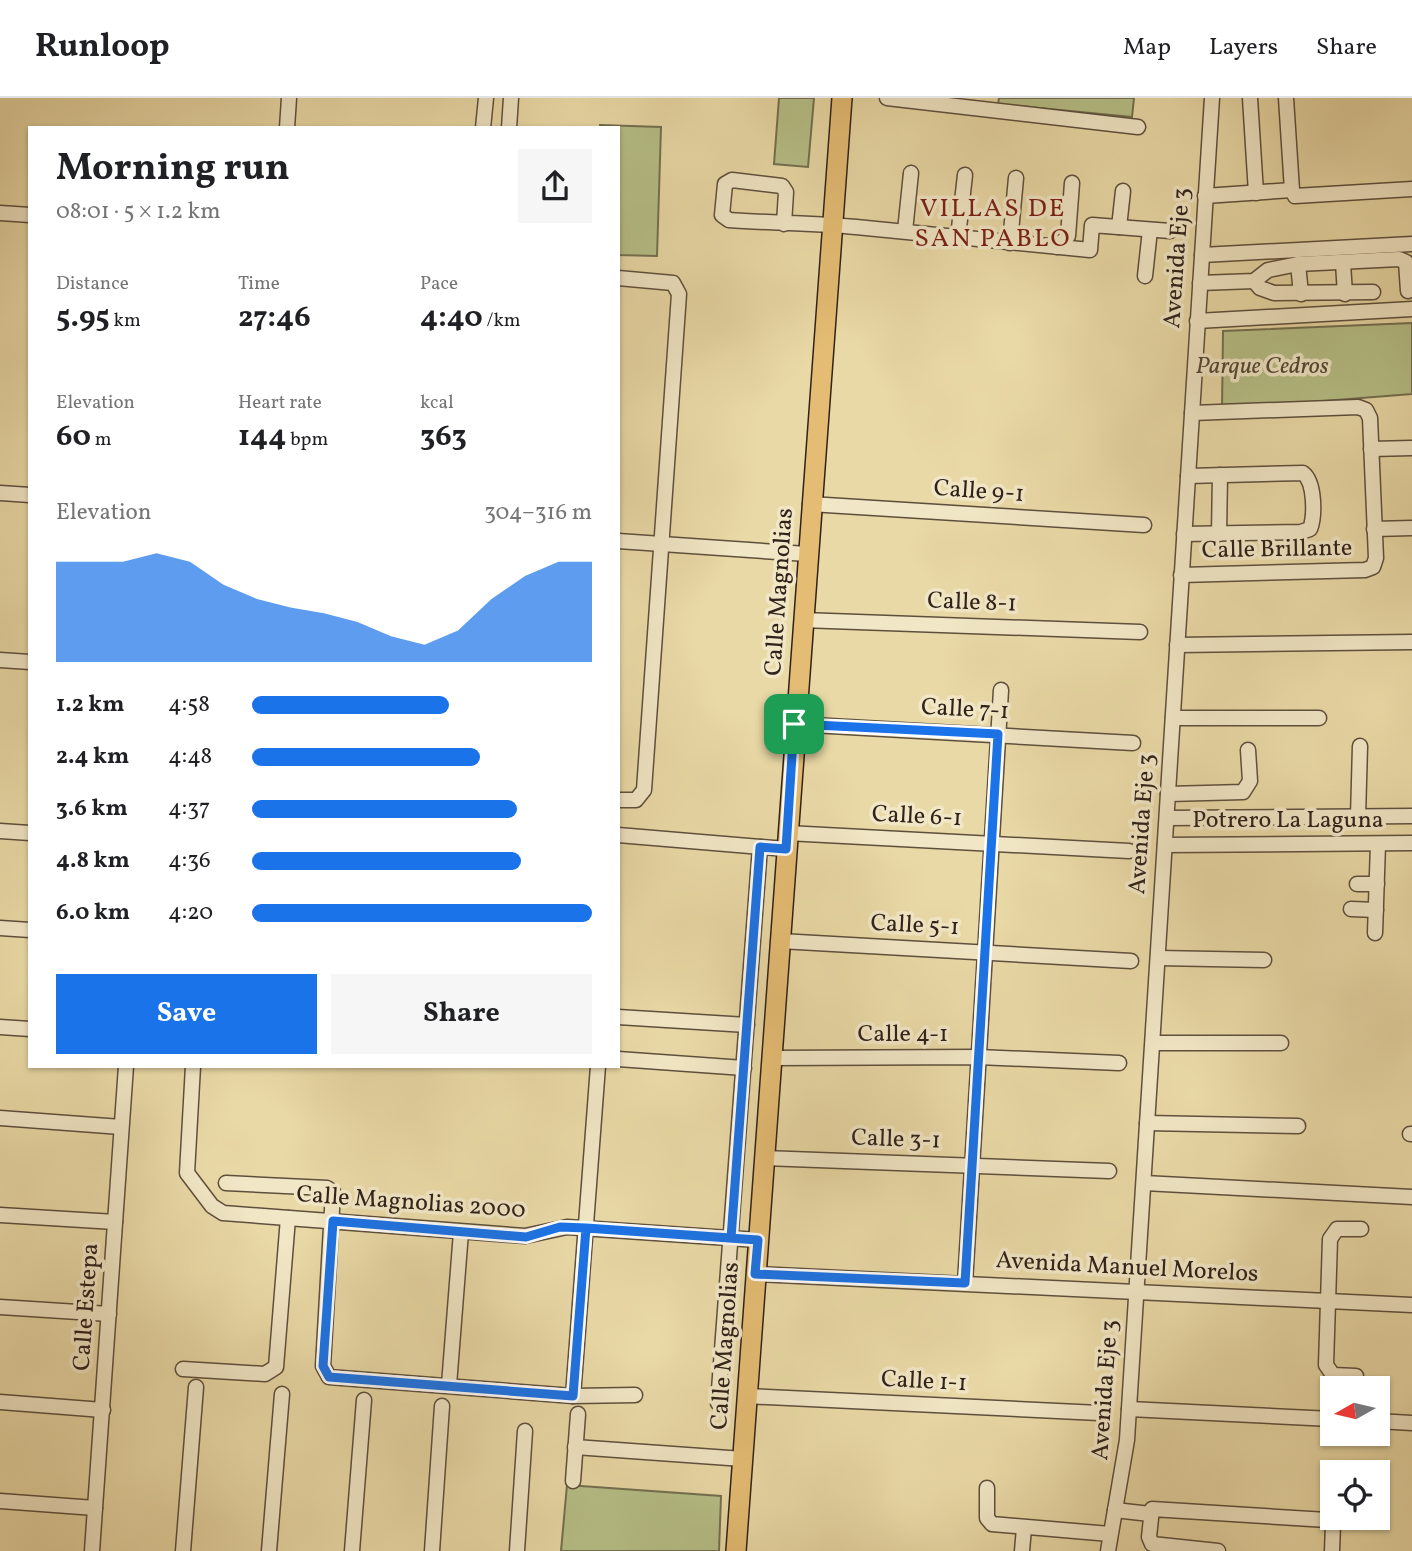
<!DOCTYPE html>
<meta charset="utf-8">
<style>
:root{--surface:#fff;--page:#f6f6f6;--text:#202124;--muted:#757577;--line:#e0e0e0;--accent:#1a73e8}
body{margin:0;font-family:Vollkorn,serif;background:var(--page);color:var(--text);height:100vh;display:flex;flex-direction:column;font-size:26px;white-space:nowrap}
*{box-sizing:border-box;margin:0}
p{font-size:23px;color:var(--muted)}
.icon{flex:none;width:38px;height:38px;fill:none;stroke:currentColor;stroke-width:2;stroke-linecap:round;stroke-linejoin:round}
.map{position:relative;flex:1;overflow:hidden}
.side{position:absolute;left:28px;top:28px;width:592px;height:942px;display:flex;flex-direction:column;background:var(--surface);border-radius:0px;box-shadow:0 2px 5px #0004}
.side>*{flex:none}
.needle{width:46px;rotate:262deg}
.buttons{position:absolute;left:1320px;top:1278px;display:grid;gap:14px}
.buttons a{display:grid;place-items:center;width:70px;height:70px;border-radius:0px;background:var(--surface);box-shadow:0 2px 5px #0004;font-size:35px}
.pin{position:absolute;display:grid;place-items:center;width:60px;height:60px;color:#fff;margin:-30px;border-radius:14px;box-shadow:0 4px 10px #0006}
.round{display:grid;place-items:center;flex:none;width:74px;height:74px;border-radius:0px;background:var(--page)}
.overview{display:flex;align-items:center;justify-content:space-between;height:119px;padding:0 28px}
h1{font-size:38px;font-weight:700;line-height:52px}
.metrics{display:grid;grid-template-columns:repeat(3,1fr);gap:10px;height:119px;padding:7px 28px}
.metrics div{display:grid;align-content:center}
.metrics b{font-size:30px;font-weight:700}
.metrics small{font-size:19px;font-weight:400}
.metrics p{font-size:19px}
.chart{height:196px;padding:14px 28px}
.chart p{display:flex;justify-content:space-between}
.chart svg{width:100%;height:126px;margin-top:7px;fill:var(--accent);opacity:.7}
.action{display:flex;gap:14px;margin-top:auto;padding:14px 28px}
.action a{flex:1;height:80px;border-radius:0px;background:var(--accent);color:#fff;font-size:28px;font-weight:700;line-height:80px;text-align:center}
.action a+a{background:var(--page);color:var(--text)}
ul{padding:0 28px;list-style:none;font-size:23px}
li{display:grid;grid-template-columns:112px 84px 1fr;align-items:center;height:52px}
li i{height:18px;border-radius:9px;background:var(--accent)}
header{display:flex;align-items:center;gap:42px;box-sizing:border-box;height:98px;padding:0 35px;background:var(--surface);border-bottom:2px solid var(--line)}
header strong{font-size:33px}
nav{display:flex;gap:38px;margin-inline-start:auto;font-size:24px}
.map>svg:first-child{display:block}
</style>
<header>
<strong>Runloop</strong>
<nav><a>Map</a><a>Layers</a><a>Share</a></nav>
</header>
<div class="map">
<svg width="1412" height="1453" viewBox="0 0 1412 1453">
<rect width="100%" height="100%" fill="#e9d9a6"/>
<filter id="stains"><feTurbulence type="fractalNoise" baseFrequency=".00286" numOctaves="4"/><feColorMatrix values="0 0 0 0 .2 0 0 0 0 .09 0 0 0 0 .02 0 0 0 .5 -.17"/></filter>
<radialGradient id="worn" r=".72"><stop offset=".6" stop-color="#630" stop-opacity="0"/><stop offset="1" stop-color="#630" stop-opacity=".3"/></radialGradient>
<g fill="#b6bf87" stroke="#737050" stroke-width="2">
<polygon points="779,0 814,0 808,69 774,66"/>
<polygon points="999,0 1134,0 1132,19 998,6"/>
<polygon points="600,27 661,29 657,158 618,157 618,30 600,30"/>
<polygon points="1412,225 1412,296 1222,311 1223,233"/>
<polygon points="567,1387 721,1398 719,1453 561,1453"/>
</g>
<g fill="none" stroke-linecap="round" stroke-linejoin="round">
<defs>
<g id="minor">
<polyline points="887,0 1138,29"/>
<polyline points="1250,0 1256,95"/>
<polyline points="1286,0 1292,92 1295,98 1412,91"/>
<polyline points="287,30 289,0"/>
<polyline points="483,30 486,0"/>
<polyline points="509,30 511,0"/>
<polyline points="1205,98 1292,92"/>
<polyline points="0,115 30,117"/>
<path d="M784,126l2,-32 -4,-6 -50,-6 -7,4 -3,31 7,5c42,3 85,3 127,7l234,23 2,-25 78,6"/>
<polyline points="1119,129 1123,93"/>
<polyline points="905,133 911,75"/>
<polyline points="958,139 965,77"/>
<polyline points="1010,145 1016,80"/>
<polyline points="1057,149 1068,138 1072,85"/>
<polyline points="1202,157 1412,146"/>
<polyline points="1343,165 1345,196"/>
<polyline points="1298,166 1301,196"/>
<polyline points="1145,178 1150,132"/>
<polyline points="618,180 673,185 679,196 644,692 636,702 618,702"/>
<polyline points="1254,183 1260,190 1274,195 1373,194"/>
<polyline points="1200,185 1254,183 1268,172 1298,166 1399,161 1406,164 1408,193"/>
<polyline points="1197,223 1412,211"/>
<polyline points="1371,351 1412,350"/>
<polyline points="0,395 30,397"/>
<polyline points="810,406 1144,427"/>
<polyline points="1374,431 1412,430"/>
<path d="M1184,436l117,-2 9,-3c5,-13 5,-47 -7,-56l-115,3"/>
<polyline points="1219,436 1220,377"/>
<polyline points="618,443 807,456"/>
<polyline points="1181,477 1365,472 1373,469 1376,460 1370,320 1366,312 1358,309 1192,315"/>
<polyline points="802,522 1140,534"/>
<polyline points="1177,547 1412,544"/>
<polyline points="0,562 30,564"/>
<polyline points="1173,620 1319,620"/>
<polyline points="794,626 1133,645"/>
<polyline points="1168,696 1243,694 1250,683 1248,652"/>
<polyline points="1358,719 1360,648"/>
<polyline points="1167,720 1412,718"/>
<polyline points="0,733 30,735"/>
<polyline points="787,735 1129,753"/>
<polyline points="618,737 786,751"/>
<polyline points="1165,747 1412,745"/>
<polyline points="1357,786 1377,786"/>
<polyline points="1351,811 1376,812"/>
<polyline points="0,830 30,832"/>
<polyline points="1375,835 1378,746"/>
<polyline points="780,843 1131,863"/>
<polyline points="1158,860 1264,862"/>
<polyline points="618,919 747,927"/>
<polyline points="0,929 30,931"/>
<polyline points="1153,945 1281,945"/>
<polyline points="771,960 978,959 1119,965"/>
<polyline points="618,961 744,970"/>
<polyline points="193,968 187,1075 212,1108 223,1115 525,1138 567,1129 758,1142"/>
<polyline points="0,1020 121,1029"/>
<polyline points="1147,1025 1298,1028"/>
<polyline points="1410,1036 1412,1036"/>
<polyline points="764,1060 1109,1073"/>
<polyline points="226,1085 327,1090 333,1094 323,1268 329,1279 573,1298 635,1297"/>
<polyline points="1144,1085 1412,1099"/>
<polyline points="0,1117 115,1124"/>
<polyline points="755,1176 1412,1207"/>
<polyline points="965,1185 1001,592"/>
<polyline points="0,1209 109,1216"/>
<polyline points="183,1271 265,1276 276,1269 288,1120"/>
<polyline points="1356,1278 1333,1277 1326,1267 1330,1141 1337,1131 1361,1131"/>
<polyline points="449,1287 461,1134"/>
<polyline points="573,1298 598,968"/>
<polyline points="746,1298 1099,1315"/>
<polyline points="0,1304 103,1312"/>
<polyline points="718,1305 760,749"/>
<polyline points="1129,1311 1332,1321"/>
<polyline points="1377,1323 1412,1325"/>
<polyline points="575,1349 743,1361"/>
<polyline points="573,1383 578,1316"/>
<polyline points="987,1390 987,1420 992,1426 1110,1436"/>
<polyline points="0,1403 95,1410"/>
<polyline points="1115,1412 1150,1416"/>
<polyline points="92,1453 126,968"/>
<polyline points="183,1453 196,1289"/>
<polyline points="269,1453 282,1296"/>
<polyline points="352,1453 364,1302"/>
<polyline points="432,1453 442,1308"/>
<polyline points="517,1453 525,1333"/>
<polyline points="1022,1453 1024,1430"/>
<polyline points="1108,1453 1127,1342 1212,0"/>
<polyline points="1218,1453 1152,1446 1149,1439 1152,1411 1327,1422 1333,1427 1332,1453"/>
</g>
<polyline id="major" points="736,1453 842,0"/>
</defs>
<use href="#minor" stroke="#5e4f3d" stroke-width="17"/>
<use href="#major" stroke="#30211a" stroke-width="22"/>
<use href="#minor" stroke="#f1e6c5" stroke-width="14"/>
<use href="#major" stroke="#e4bc73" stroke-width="19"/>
</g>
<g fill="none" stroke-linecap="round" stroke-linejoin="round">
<defs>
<polyline id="route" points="794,626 786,751 760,749 731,1140 586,1130 560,1129 526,1139 333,1123 323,1268 329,1279 573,1298 586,1130 758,1142 755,1176 965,1185 998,636 794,626"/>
</defs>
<use href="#route" stroke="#fff" stroke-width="14"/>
<use href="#route" stroke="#1a73e8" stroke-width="9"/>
</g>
<g text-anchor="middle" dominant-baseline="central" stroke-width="7" stroke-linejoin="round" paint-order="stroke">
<g font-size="24" fill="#30211a" stroke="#f1e6c5">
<text transform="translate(1178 160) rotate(-86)">Avenida Eje 3</text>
<text transform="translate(979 394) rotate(4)">Calle 9-1</text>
<text transform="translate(1277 452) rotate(-1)">Calle Brillante</text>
<text transform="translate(780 494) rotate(-86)">Calle Magnolias</text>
<text transform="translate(972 505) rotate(2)">Calle 8-1</text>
<text transform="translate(965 612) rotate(3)">Calle 7-1</text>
<text transform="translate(917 719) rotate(3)">Calle 6-1</text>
<text x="1288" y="723">Potrero La Laguna</text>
<text transform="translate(1143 726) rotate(-86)">Avenida Eje 3</text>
<text transform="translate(915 828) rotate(3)">Calle 5-1</text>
<text x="903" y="937">Calle 4-1</text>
<text transform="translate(896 1042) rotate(2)">Calle 3-1</text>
<text transform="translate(411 1105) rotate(4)">Calle Magnolias 2000</text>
<text transform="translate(1127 1170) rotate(3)">Avenida Manuel Morelos</text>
<text transform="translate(87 1209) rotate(-86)">Calle Estepa</text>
<text transform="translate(726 1248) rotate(-86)">Calle Magnolias</text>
<text transform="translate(924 1284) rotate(3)">Calle 1-1</text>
<text transform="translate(1106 1292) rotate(-86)">Avenida Eje 3</text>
</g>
<g font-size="24" font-style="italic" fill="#524835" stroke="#f1e6c5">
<text x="1262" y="269">Parque Cedros</text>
</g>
<g font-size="26" letter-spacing="2" fill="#7a1f14" stroke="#f1e6c5">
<text x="993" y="111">VILLAS DE<tspan x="993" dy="30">SAN PABLO</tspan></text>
</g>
</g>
<rect width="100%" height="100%" filter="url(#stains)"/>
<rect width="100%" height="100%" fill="url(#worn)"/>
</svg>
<div class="buttons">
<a><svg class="needle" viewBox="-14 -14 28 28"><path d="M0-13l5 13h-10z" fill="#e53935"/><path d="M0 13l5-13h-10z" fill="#757577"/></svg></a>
<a><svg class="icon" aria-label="locate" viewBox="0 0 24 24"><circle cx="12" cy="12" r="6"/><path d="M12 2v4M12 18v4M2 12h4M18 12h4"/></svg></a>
</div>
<div class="pin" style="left:794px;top:626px;background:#1e9e55"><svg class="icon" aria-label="arrive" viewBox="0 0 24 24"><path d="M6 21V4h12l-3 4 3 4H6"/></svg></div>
<section class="side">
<div class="overview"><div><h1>Morning run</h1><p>08:01 · 5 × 1.2 km</p></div><a class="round"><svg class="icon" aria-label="share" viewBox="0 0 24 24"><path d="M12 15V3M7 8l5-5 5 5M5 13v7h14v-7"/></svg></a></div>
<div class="metrics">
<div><p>Distance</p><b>5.95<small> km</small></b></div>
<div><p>Time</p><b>27:46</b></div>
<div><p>Pace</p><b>4:40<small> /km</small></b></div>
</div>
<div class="metrics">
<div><p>Elevation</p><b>60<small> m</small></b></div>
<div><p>Heart rate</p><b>144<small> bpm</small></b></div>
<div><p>kcal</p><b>363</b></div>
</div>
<div class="chart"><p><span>Elevation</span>304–316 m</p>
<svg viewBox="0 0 160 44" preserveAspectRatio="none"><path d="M0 44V9L10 9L20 9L30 6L40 9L50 17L60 22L70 25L80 27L90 30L100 35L110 38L120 33L130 22L140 14L150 9L160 9V44z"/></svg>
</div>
<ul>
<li><b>1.2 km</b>4:58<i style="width:58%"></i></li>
<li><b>2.4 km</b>4:48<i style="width:67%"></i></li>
<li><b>3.6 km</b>4:37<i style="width:78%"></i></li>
<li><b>4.8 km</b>4:36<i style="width:79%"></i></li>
<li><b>6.0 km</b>4:20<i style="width:100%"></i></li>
</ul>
<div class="action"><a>Save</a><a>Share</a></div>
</section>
</div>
